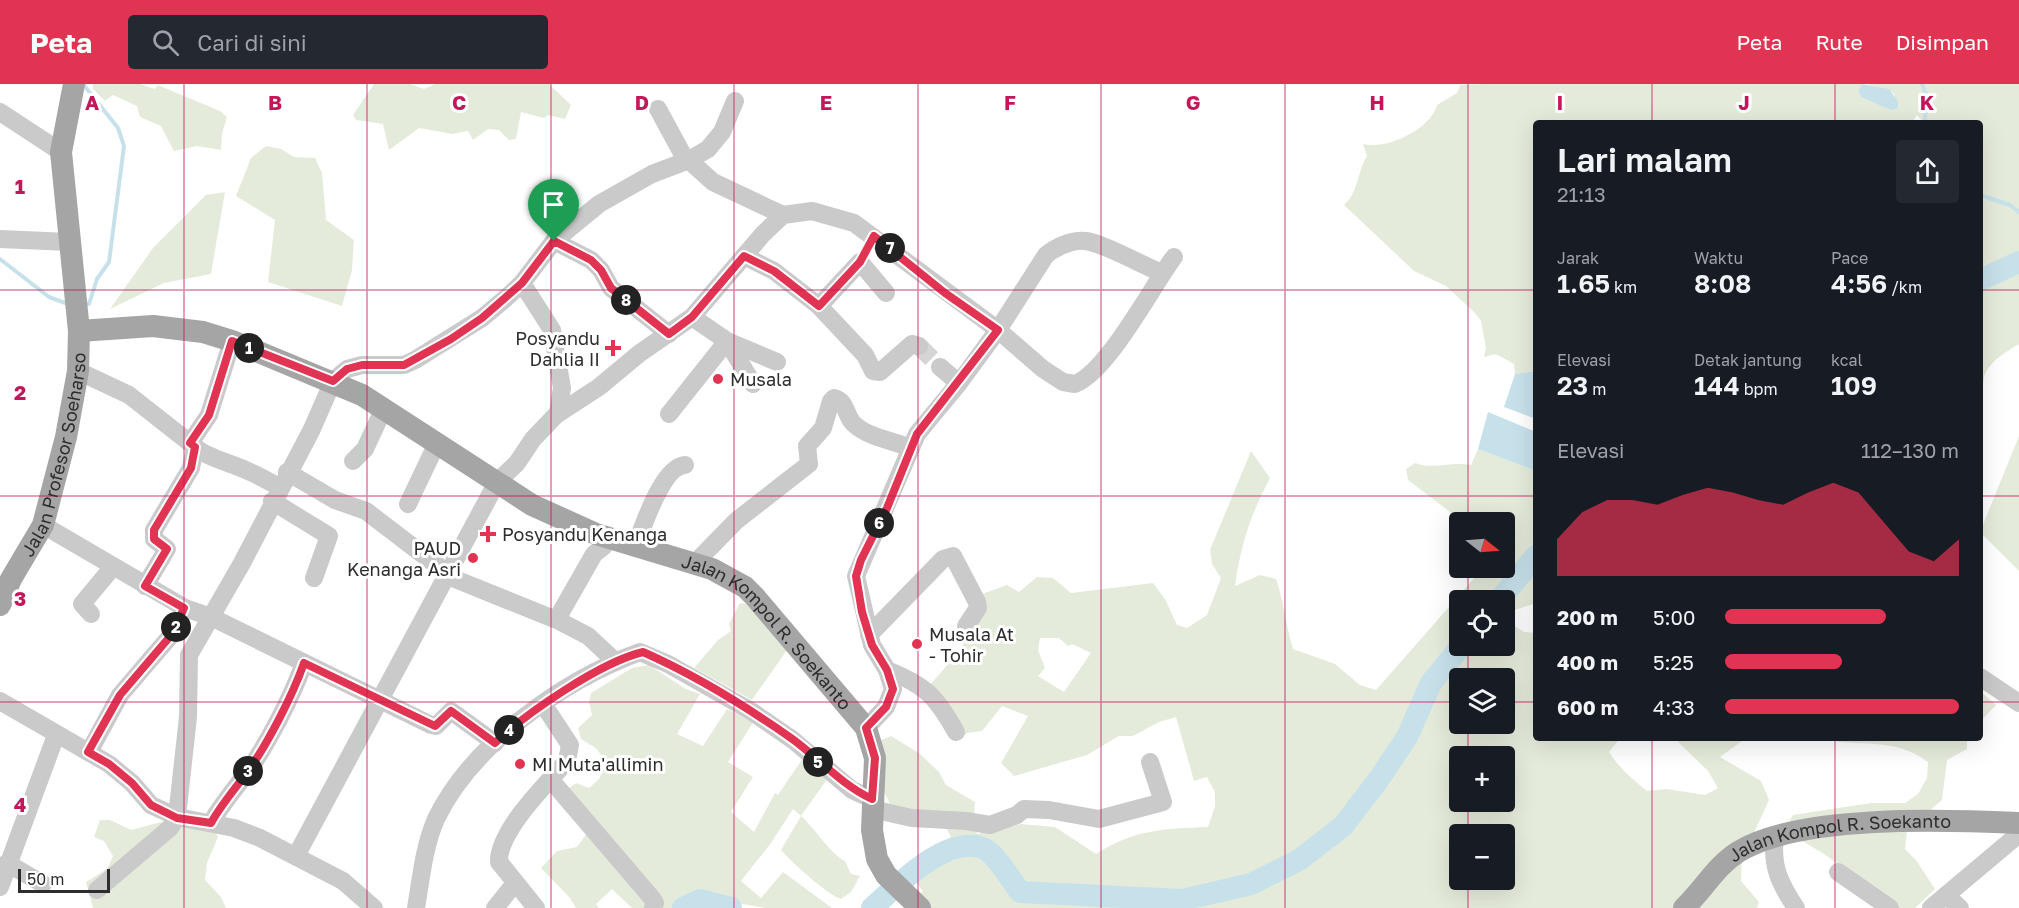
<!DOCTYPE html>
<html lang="id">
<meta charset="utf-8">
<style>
:root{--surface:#171b24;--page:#242831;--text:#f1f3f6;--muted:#9ea1a6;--accent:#e13352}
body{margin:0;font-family:"Golos Text",sans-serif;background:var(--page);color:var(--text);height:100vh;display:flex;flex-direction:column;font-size:22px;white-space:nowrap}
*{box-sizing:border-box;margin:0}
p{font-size:20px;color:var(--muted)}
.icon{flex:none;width:33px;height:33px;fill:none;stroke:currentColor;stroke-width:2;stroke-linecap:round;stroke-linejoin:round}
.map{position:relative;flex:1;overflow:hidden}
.sheet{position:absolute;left:1533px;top:36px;width:450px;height:621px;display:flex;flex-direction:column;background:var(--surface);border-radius:6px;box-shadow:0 6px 24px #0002}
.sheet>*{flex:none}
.needle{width:39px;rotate:107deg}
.tools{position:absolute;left:1449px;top:428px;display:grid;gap:12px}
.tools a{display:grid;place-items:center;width:66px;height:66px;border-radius:6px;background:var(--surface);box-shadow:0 6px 24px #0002;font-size:30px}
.scale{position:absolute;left:18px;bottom:15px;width:92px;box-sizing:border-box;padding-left:6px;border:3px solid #2d2d2d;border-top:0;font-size:16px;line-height:21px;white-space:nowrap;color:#2d2d2d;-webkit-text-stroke:4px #fff;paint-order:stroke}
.pin{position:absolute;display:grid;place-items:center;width:51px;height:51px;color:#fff;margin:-62px -26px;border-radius:50% 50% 50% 0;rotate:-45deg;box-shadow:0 0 6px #0007}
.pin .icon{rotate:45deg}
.km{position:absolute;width:30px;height:30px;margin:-15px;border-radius:50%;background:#222;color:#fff;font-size:16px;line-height:30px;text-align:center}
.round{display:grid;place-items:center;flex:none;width:63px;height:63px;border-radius:6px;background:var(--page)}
.headline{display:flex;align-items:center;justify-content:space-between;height:102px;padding:0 24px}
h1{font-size:33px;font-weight:600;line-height:45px}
.stats{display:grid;grid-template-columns:repeat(3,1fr);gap:9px;height:102px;padding:6px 24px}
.stats div{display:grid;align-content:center}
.stats b{font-size:26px;font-weight:600}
.stats small{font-size:16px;font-weight:400}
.stats p{font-size:16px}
.chart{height:168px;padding:12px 24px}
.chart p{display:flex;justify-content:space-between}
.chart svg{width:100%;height:108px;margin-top:6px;fill:var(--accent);opacity:.7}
ul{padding:0 24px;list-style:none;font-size:20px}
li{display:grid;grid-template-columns:96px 72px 1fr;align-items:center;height:45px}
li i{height:15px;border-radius:8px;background:var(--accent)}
header{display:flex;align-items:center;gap:36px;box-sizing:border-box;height:84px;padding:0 30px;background:var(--accent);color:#fff}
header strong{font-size:28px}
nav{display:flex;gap:33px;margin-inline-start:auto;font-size:21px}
.search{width:420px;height:54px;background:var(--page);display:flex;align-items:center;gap:15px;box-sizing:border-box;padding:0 21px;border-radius:6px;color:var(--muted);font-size:22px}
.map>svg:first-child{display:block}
</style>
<header>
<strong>Peta</strong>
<div class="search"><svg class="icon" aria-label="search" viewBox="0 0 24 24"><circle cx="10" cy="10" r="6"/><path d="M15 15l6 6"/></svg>Cari di sini</div>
<nav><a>Peta</a><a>Rute</a><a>Disimpan</a></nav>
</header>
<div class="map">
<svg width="2019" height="824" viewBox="0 0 2019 824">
<rect width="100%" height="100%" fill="#fff"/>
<g fill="#e5ebdb" fill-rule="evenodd">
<polygon points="93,0 140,0 155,5 158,1 220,27 227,33 222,50 221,66 197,62 174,67 161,42 140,33 137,22 113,11 105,17 93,5"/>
<polygon points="374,0 410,0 424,5 435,0 549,0 571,21 565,35 548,31 544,34 521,28 516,55 509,56 499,46 488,45 473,56 468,47 452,50 419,44 389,66 383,40 356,36 353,31"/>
<path d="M1485,0h377l-4,7 3,6 22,8 12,-10 -6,-5 -22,-6h152v260c-13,8 -31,18 -35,34 -2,9 0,21 -4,33v-288h-56l-7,-8 -5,8h-376v248l-21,3 -1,-10 -18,-10 -12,3 2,-9 -5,-27 -6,-8 -29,-27 -32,-15 -70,-66c14,-12 13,-32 23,-49l-4,-12c24,6 68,-15 74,-39l20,-12 3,-8z"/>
<polygon points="266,62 281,65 294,73 315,74 322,89 326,136 354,156 352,186 342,222 268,198 275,136 236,112 251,74"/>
<polygon points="225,108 211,190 164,199 110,225 153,164 206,111"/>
<polygon points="2019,352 2019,487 1980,448"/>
<path d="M1478,365l58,22v132l-21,7 -6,6 1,7 14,9 12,1v105h84l-11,14c10,16 23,27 38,39l20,-2 38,6 13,-7 -10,-17 -34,-33h72l-26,19 41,24 8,19 -27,59 -1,22 18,21 -2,6h-837l-5,-8 8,-9 -19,-24 47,-30 -12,-22 -49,-11 -8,-17 -5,-45 14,-6 28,17 20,19 7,13 29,17 -2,27 5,5 43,-10 34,3 41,27c39,-25 67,-25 112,-27l7,-21v-14l-8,-15 -13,4 -18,-64 -17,5 -26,14h-14l-32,19 -73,21 -13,-13 27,-47 -26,-10 -20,25 -15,2 -5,4 -40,-43 34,-39 25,-37 1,-24 25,-9 12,7 18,-15 16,1 18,15 82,-10 12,16 12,26 10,3 20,-13 14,-37 -9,-14 -2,-14 41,-99 19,27c-20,38 -29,66 -35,108l25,-11 16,4c8,23 10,47 17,70l42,15 25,21 16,5 108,-123h20v-45h-41l-55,-42 -2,-11 9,-6c19,7 35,-2 56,2zM1460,516h44v45h-44zM1040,554h19l9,8 4,-2 19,9 -27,39 -26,-16 7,-8 -7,-18zM1460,594h44v45h-44zM1460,672h44v45h-44zM1460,750h44v45h-44z"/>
<polygon points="740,519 752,521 789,563 752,616 694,584 718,556 731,547 729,540"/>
<path d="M649,581l37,24 14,5 -23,40 26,12 24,-37 27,12 -26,41 25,15 -22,35 23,20 21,-39 3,2 27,-40 23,23 -27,38c15,13 29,38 44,45l6,13 9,2 -9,16 -10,7c-12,-3 -51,-38 -60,-49l20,-34 -8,-7 -22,34 -30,38 20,17 22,-26 49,36h-67l-73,-13 -17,13h-43l-20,-19 -16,15 3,4h-23l-6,-10 -29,-30 16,-17 20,-4 18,-25 -28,-32 9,-7 13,5 10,-9 7,-16 -9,-14 -16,-10 -3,-11 14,-13 -3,-13 2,-9 41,-25z"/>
<polygon points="1980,607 1996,621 1980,638"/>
<path d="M1820,654h147v11l-20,11 -5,40 -35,30 -2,19 11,11 19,29 -20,19h-19l-72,-54 -40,-24 9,-15 78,-12h34l13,-9 9,-16 1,-16c-36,-27 -70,-13 -108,-24z"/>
<polygon points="100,736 110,736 131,746 161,738 215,747 218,753 207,779 205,796 221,813 226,824 93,824 86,798 107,785 113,772 104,757 94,753"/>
</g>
<g fill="#c7e1ea">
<polygon points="1862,0 1889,5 1898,17 1898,24 1891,26 1861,13 1858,7"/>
<polygon points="1536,287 1536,335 1504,323 1515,290"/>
<polygon points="1488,328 1536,348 1536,387 1478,365"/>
</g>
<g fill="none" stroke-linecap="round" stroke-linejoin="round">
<g stroke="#c7e1ea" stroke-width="4">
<polyline points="83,0 118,44 124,62 109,178 97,195 89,220 85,220"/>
<polyline points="1922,0 1926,10 1925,39"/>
<polyline points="1980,111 2010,121 2019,128"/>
<polyline points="0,175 49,213 68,220"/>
</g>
<g stroke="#c7e1ea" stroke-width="22">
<polyline points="1980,196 2019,178"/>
<polyline points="1499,516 1536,472"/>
<polyline points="683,824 700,816 731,824"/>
<path d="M872,824c25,-22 76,-76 113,-59 11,6 27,32 35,43l162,8 69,-16 48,-24 44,-34 36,-47 28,-42 24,-54 31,-38"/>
</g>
<polyline stroke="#d5d5d5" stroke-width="18" stroke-dasharray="18 9" stroke-linecap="butt" points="919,262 940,283"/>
<g stroke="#cacaca" stroke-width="18">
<polyline points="658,25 683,71 713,98 783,131"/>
<polyline points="0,28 61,68"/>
<polyline points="0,155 69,158"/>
<polyline points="554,157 591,176 601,186 611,204 669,250"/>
<polyline points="744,172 774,187 819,222"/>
<polyline points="522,199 552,246 562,304 558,329"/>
<polyline points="886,209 860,178 819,222 865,271 873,287 880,288 912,260 919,262"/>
<polyline points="692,233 727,257 777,278"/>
<path d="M940,283l19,16 39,-53 48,-75c10,-8 27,-16 40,-14 19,3 56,24 76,32"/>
<polyline points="78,287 129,311 190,359 209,331 232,257"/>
<polyline points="669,330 727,257 753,300"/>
<path d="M190,359c17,16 40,19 60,29 10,4 20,10 29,15"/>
<polyline points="353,377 365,365 384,324"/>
<polyline points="287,388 335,416 366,427 455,495 559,537 588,552 616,578"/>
<polyline points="272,417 329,452 314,494"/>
<polyline points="408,420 437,359"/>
<polyline points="43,441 185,524 211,533 431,641 436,642 451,627 495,659"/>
<path d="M636,461c7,-19 27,-79 49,-80"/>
<path d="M695,479l41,-42 73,-57 -2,-18 16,-18 8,-27 3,-3c13,3 11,17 19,25 13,14 41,18 58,25"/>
<polyline points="145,502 167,465 154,455 154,446 191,384 195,363"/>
<polyline points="91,530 82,520 112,484"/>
<polyline points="557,535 594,470 603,463 609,453"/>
<polyline points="869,551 943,475 953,472 977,518 978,524 966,542"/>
<path d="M887,586c38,15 49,26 69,62"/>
<polyline points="1980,593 2019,619"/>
<polyline points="0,617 109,680 132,699 151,721 177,733 234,744 260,754 343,797 374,824"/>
<polyline points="866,644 886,623 893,605 887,586 872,561 856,492 917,350 959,299"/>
<polyline points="89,668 120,611 173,549 185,524"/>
<polyline points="550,695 651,813 655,819 653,824"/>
<polyline points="872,725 912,734 966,737 990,741 1017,731 1024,725 1049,726 1099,735 1163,718 1150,678"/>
<path d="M211,739c10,-18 23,-33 35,-49 21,-29 46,-77 58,-111"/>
<path d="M1775,753c-4,29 5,47 21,71"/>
<path d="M296,772l201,-374 20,-19 16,-24 23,-24 43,-28 41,-34 52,-36 71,-83 20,-19 29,-4 42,12 144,107 45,39 20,13 12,2c33,-13 76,-96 99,-127"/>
<polyline points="7,779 43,800"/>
<polyline points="1838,788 1890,824"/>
<polyline points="0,803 56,651"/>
<polyline points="97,806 170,744 177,733 188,633 189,571 242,479 312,345 333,297 347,285 362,281 404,281 415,276 482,234 506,214 522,199 554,157 599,120 652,90 689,76 708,65 722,48 735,17"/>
<polyline points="1946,811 1960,824"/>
<path d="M416,824c5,-29 8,-62 20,-89 36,-75 128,-139 204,-167l28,12 83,47 42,29 59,50 20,9"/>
<polyline points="495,824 515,799"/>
<path d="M536,824l-37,-46c-1,-31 47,-78 68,-101l3,-16 -27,-41"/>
<polyline points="1931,824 2019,750"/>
</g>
<g stroke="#a5a5a5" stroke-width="22">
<path id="s1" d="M79,247l74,-5 50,6 29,9 130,54 170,110 64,29 116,35 33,18 10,10 111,131 9,30 -3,72 5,29 9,16 34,33"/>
<path id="s2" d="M0,521l11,-26 32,-54 23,-88 12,-66 1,-40 -18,-179 13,-68"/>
<path id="s3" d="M1684,824c19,-18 32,-42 54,-56 61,-38 209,-32 281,-29"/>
</g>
</g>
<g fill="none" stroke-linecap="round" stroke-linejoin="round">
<defs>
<path id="route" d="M874,152l71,57 53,37 -81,104 -30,74 -26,52 -5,16 6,36 10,33 15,25 6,19 -7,18 -20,21 9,30 -3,41c-32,-15 -53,-41 -81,-61 -47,-33 -96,-63 -148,-86 -42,10 -117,61 -148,91l-44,-32 -16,15 -131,-63c-12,34 -37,82 -58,111 -12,16 -25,31 -35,49l-34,-5 -26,-13 -19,-22 -23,-19 -21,-12 32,-57 53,-62 11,-25 -39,-22 22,-37 -13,-10v-9l37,-62 4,-21 -5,-4 19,-28 23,-74 101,40 14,-12 15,-4h42l47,-26 31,-21 40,-35 32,-42 37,19 10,10 10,18 58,46 23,-17 52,-61 30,15 45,35 41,-44z"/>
</defs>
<use href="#route" stroke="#fff" stroke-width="12"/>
<use href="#route" stroke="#e13352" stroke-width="8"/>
</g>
<path fill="none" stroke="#c2185b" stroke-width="1.5" stroke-opacity="0.55" d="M184,0v824M367,0v824M551,0v824M734,0v824M918,0v824M1101,0v824M1285,0v824M1468,0v438M1652,0v39M1835,0v39M0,206h1536M1980,206h39M0,412h1536M1980,412h39M1468,483v33M1468,561v33M0,618h1460M1504,618h32M1980,618h39M1468,639v33M1652,654v170M1835,654v170M1468,717v33M1468,795v29"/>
<g fill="#e13352" stroke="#fff" stroke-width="2">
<path d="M610 255h6v6h6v6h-6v6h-6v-6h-6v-6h6z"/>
<circle cx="718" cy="295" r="6"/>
<path d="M485 441h6v6h6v6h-6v6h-6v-6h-6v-6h6z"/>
<circle cx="473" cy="474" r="6"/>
<circle cx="917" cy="560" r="6"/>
<circle cx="520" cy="680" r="6"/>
</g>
<g text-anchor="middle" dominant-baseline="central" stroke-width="6" stroke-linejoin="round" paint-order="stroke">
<g font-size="18" fill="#2d2d2d" stroke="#fff" text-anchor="start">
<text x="600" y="254" text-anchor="end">Posyandu<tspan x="600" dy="21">Dahlia II</tspan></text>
<text x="730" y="295">Musala</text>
<text x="502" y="450">Posyandu Kenanga</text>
<text x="461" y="464" text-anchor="end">PAUD<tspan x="461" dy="21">Kenanga Asri</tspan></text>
<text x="929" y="550">Musala At<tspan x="929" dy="21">- Tohir</tspan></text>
<text x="532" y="680">MI Muta'allimin</text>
</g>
<g font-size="18" fill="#2d2d2d" stroke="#fff">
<text stroke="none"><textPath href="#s2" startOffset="162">Jalan Profesor Soeharso</textPath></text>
<text stroke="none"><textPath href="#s1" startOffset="772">Jalan Kompol R. Soekanto</textPath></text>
<text stroke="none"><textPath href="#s3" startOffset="182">Jalan Kompol R. Soekanto</textPath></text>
</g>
</g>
<g font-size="20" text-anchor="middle" font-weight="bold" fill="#c2185b" stroke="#fff" stroke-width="6" stroke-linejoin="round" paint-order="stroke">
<text x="92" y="26">A</text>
<text x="275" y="26">B</text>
<text x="459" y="26">C</text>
<text x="642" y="26">D</text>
<text x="826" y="26">E</text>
<text x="1010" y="26">F</text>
<text x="1193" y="26">G</text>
<text x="1377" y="26">H</text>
<text x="1560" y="26">I</text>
<text x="1744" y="26">J</text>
<text x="1927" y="26">K</text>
<text x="20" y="110">1</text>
<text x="20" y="316">2</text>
<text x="20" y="522">3</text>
<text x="20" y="728">4</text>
</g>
</svg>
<div class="tools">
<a><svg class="needle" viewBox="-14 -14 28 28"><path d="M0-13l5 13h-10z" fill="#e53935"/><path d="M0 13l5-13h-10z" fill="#9ea1a6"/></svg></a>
<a><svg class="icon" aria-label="locate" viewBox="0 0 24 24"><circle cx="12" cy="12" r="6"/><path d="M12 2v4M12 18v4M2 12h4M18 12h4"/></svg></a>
<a><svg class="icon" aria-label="layers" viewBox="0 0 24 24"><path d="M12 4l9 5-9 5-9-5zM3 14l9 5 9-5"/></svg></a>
<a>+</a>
<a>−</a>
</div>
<div class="scale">50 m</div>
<div class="pin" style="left:554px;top:157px;background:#1e9e55"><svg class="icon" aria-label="arrive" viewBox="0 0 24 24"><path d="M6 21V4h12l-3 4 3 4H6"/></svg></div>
<b class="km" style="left:249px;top:264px">1</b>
<b class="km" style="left:176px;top:543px">2</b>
<b class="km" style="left:248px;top:687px">3</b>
<b class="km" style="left:509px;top:646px">4</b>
<b class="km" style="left:818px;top:678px">5</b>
<b class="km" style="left:879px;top:439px">6</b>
<b class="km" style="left:890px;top:164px">7</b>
<b class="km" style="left:626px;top:216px">8</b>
<section class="sheet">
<div class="headline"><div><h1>Lari malam</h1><p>21:13</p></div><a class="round"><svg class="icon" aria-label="share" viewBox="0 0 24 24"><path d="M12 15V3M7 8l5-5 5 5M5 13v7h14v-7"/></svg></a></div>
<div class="stats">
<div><p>Jarak</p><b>1.65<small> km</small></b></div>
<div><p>Waktu</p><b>8:08</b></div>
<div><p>Pace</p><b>4:56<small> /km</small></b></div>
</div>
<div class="stats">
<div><p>Elevasi</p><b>23<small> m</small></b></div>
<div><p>Detak jantung</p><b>144<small> bpm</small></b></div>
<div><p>kcal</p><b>109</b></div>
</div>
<div class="chart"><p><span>Elevasi</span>112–130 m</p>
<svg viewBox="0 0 160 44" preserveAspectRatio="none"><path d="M0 44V29L10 18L20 13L30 13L40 15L50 11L60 8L70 10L80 13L90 15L100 10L110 6L120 10L130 22L140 34L150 38L160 29V44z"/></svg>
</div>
<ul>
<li><b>200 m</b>5:00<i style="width:69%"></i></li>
<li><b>400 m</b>5:25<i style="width:50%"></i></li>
<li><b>600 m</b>4:33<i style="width:100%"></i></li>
</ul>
</section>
</div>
